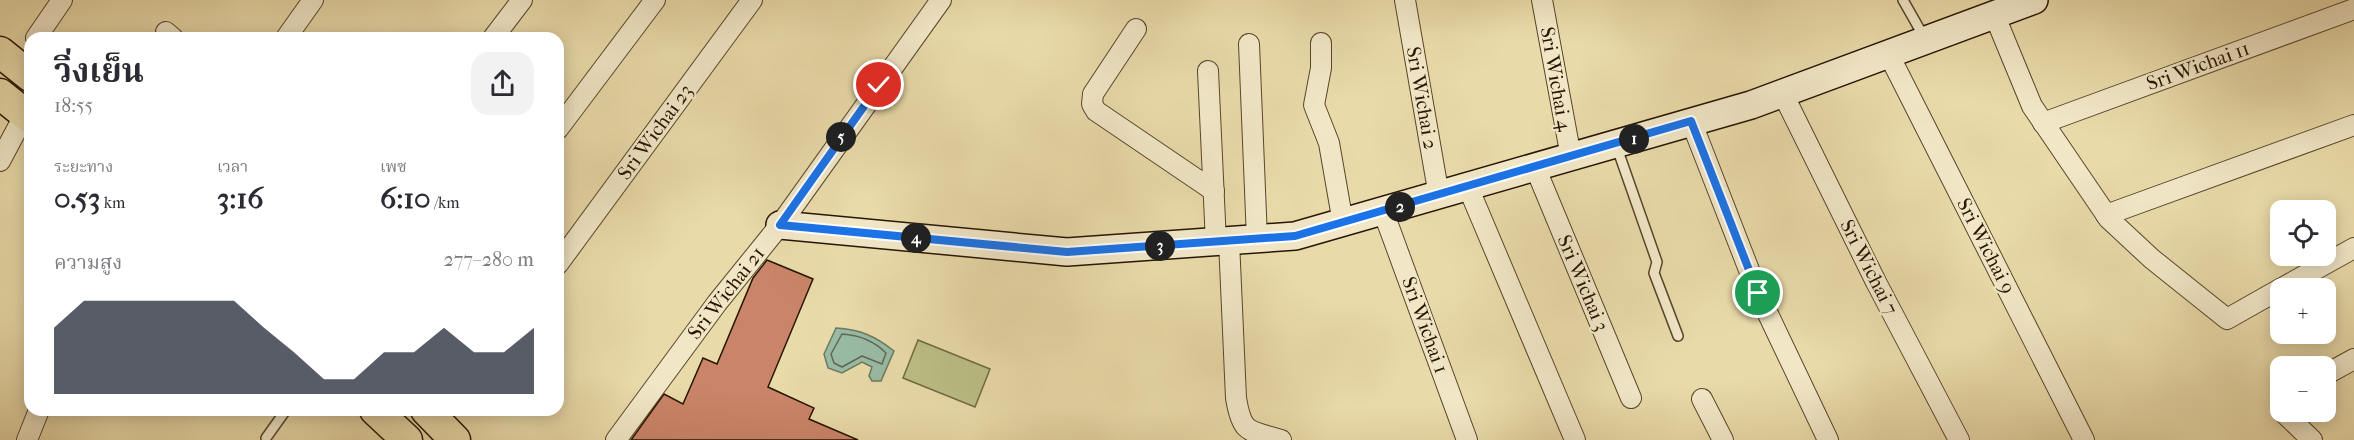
<!DOCTYPE html>
<html lang="th">
<meta charset="utf-8">
<style>
:root{--surface:#fff;--page:#f2f2f3;--text:#2b2b33;--muted:#7c7c81;--accent:#111827}
body{margin:0;font-family:"IM FELL French Canon","Noto Serif Thai",serif;background:var(--page);color:var(--text);height:100vh;display:flex;flex-direction:column;font-size:22px;white-space:nowrap}
*{box-sizing:border-box;margin:0}
p{font-size:20px;color:var(--muted)}
.icon{flex:none;width:33px;height:33px;fill:none;stroke:currentColor;stroke-width:2;stroke-linecap:round;stroke-linejoin:round}
.map{position:relative;flex:1;overflow:hidden}
.drawer{position:absolute;left:24px;top:32px;width:540px;height:384px;display:flex;flex-direction:column;background:var(--surface);border-radius:18px;box-shadow:0 3px 15px #0003}
.drawer>*{flex:none}
.controls{position:absolute;left:2270px;top:200px;display:grid;gap:12px}
.controls a{display:grid;place-items:center;width:66px;height:66px;border-radius:12px;background:var(--surface);box-shadow:0 3px 15px #0003;font-size:30px}
.pin{position:absolute;display:grid;place-items:center;width:51px;height:51px;color:#fff;margin:-26px;border:3px solid #fff;border-radius:50%;box-shadow:0 2px 6px #0007}
.km{position:absolute;width:30px;height:30px;margin:-15px;border-radius:50%;background:#222;color:#fff;font-size:16px;line-height:30px;text-align:center}
.round{display:grid;place-items:center;flex:none;width:63px;height:63px;border-radius:18px;background:var(--page)}
.headline{display:flex;align-items:center;justify-content:space-between;height:102px;padding:0 30px}
h1{font-size:33px;font-weight:700;line-height:45px}
.figures{display:grid;grid-template-columns:repeat(3,1fr);gap:9px;height:102px;padding:6px 30px}
.figures div{display:grid;align-content:center}
.figures b{font-size:30px;font-weight:700}
.figures small{font-size:16px;font-weight:400}
.figures p{font-size:16px}
.chart{height:168px;padding:12px 30px}
.chart p{display:flex;justify-content:space-between}
.chart svg{width:100%;height:108px;margin-top:6px;fill:var(--accent);opacity:.7}
.map>svg:first-child{display:block}
</style>
<div class="map">
<svg width="2354" height="440" viewBox="0 0 2354 440">
<rect width="100%" height="100%" fill="#e9daa9"/>
<filter id="stains"><feTurbulence type="fractalNoise" baseFrequency=".00333" numOctaves="4"/><feColorMatrix values="0 0 0 0 .2 0 0 0 0 .09 0 0 0 0 .02 0 0 0 .5 -.17"/></filter>
<radialGradient id="worn" r=".72"><stop offset=".6" stop-color="#630" stop-opacity="0"/><stop offset="1" stop-color="#630" stop-opacity=".3"/></radialGradient>
<polygon fill="#bbbe85" stroke="#716a42" stroke-width="1.5" points="918,340 990,369 975,407 903,378"/>
<path fill="#98bba5" stroke="#6b7963" stroke-width="1.5" d="M836,328c23,1 39,8 58,23l-13,30h-9l-3,-5 3,-9 -10,-5 -20,11 -14,-5 -4,-14z"/>
<g fill="none" stroke-linecap="round" stroke-linejoin="round">
<path stroke="#606852" stroke-width="1.5" d="M842,334c17,1 32,7 44,19l-4,11 -20,-8 -20,11 -8,-4 -3,-9z"/>
</g>
<polygon fill="#ca8469" stroke="#271500" stroke-width="1.5" points="767,260 813,279 768,387 814,408 809,419 858,440 631,440 664,394 683,404 703,358 717,364 753,278"/>
<g fill="none" stroke-linecap="round" stroke-linejoin="round">
<defs>
<g id="lane">
<polyline points="1903,0 1924,37"/>
<polyline points="1616,145 1657,262 1654,273 1678,336"/>
<polyline points="266,438 286,410"/>
</g>
<g id="street">
<polyline points="1405,0 1439,196"/>
<polyline points="1542,0 1571,157"/>
<polyline points="1994,14 2032,106 2109,219 2152,259 2227,319 2280,289"/>
<polyline points="1136,29 1093,94 1092,104 1096,111 1214,191"/>
<polyline points="166,32 173,38"/>
<polyline points="36,38 62,0"/>
<polyline points="286,38 313,0"/>
<polyline points="493,38 522,0"/>
<polyline points="1321,43 1321,68 1314,105 1329,143 1343,223"/>
<polyline points="1249,44 1257,239"/>
<polyline points="1888,53 2084,440"/>
<polyline points="1208,71 1216,243"/>
<polyline points="1782,92 1876,282 1959,440"/>
<polyline points="1691,121 1758,293 1828,440"/>
<polyline points="2043,123 2354,9"/>
<polyline points="558,129 655,0"/>
<polyline points="0,161 25,114"/>
<polyline points="1535,167 1631,398"/>
<polyline points="1468,187 1575,440"/>
<polyline points="1383,211 1467,440"/>
<polyline points="2106,215 2354,125"/>
<path d="M1229,241l7,157c6,37 13,32 45,42"/>
<polyline points="558,264 752,0"/>
<polyline points="2282,288 2354,248"/>
<polyline points="2325,375 2354,359"/>
<polyline points="1702,399 1723,440"/>
<polyline points="2282,411 2312,440"/>
<polyline points="27,440 39,410"/>
<polyline points="616,440 717,303 780,225 941,0"/>
</g>
<polyline id="secondary" points="780,225 1067,252 1295,236 1751,105 2034,0"/>
<g id="primary">
<polyline points="0,52 30,76"/>
<polyline points="0,94 30,118"/>
<polyline points="375,410 407,440"/>
<polyline points="426,410 455,440"/>
</g>
</defs>
<use href="#lane" stroke="#58462a" stroke-width="12"/>
<use href="#street" stroke="#58462a" stroke-width="22"/>
<use href="#secondary" stroke="#271500" stroke-width="30"/>
<use href="#primary" stroke="#271500" stroke-width="33"/>
<use href="#lane" stroke="#f1e7c7" stroke-width="9"/>
<use href="#street" stroke="#f1e7c7" stroke-width="20"/>
<use href="#secondary" stroke="#f1e7c7" stroke-width="27"/>
<use href="#primary" stroke="#e9daa9" stroke-width="30"/>
</g>
<g fill="none" stroke-linecap="round" stroke-linejoin="round">
<defs>
<polyline id="route" points="879,85 780,225 1067,252 1295,236 1691,121 1758,293"/>
</defs>
<use href="#route" stroke="#fff" stroke-width="12"/>
<use href="#route" stroke="#1a73e8" stroke-width="8"/>
</g>
<g text-anchor="middle" dominant-baseline="central" stroke-width="4.5" stroke-linejoin="round" paint-order="stroke">
<g font-size="20" fill="#271500" stroke="#f1e7c7">
<text transform="translate(2198 66) rotate(-20)">Sri Wichai 11</text>
<text transform="translate(1556 79) rotate(80)">Sri Wichai 4</text>
<text transform="translate(1422 98) rotate(80)">Sri Wichai 2</text>
<text transform="translate(655 132) rotate(-54)">Sri Wichai 23</text>
<text transform="translate(1986 246) rotate(63)">Sri Wichai 9</text>
<text transform="translate(1869 267) rotate(63)">Sri Wichai 7</text>
<text transform="translate(1583 283) rotate(67)">Sri Wichai 3</text>
<text transform="translate(726 293) rotate(-52)">Sri Wichai 21</text>
<text transform="translate(1425 325) rotate(70)">Sri Wichai 1</text>
</g>
</g>
<rect width="100%" height="100%" filter="url(#stains)"/>
<rect width="100%" height="100%" fill="url(#worn)"/>
</svg>
<div class="controls">
<a><svg class="icon" aria-label="locate" viewBox="0 0 24 24"><circle cx="12" cy="12" r="6"/><path d="M12 2v4M12 18v4M2 12h4M18 12h4"/></svg></a>
<a>+</a>
<a>−</a>
</div>
<div class="pin" style="left:1758px;top:293px;background:#1e9e55"><svg class="icon" aria-label="arrive" viewBox="0 0 24 24"><path d="M6 21V4h12l-3 4 3 4H6"/></svg></div>
<div class="pin" style="left:879px;top:85px;background:#d93025"><svg class="icon" aria-label="check" viewBox="0 0 24 24"><path d="M5 12l5 5 9-10"/></svg></div>
<b class="km" style="left:1634px;top:139px">1</b>
<b class="km" style="left:1400px;top:207px">2</b>
<b class="km" style="left:1160px;top:246px">3</b>
<b class="km" style="left:916px;top:238px">4</b>
<b class="km" style="left:841px;top:137px">5</b>
<section class="drawer">
<div class="headline"><div><h1>วิ่งเย็น</h1><p>18:55</p></div><a class="round"><svg class="icon" aria-label="share" viewBox="0 0 24 24"><path d="M12 15V3M7 8l5-5 5 5M5 13v7h14v-7"/></svg></a></div>
<div class="figures">
<div><p>ระยะทาง</p><b>0.53<small> km</small></b></div>
<div><p>เวลา</p><b>3:16</b></div>
<div><p>เพซ</p><b>6:10<small> /km</small></b></div>
</div>
<div class="chart"><p><span>ความสูง</span>277–280 m</p>
<svg viewBox="0 0 160 44" preserveAspectRatio="none"><path d="M0 44V17L10 6L20 6L30 6L40 6L50 6L60 6L70 17L80 27L90 38L100 38L110 27L120 27L130 17L140 27L150 27L160 17V44z"/></svg>
</div>
</section>
</div>
